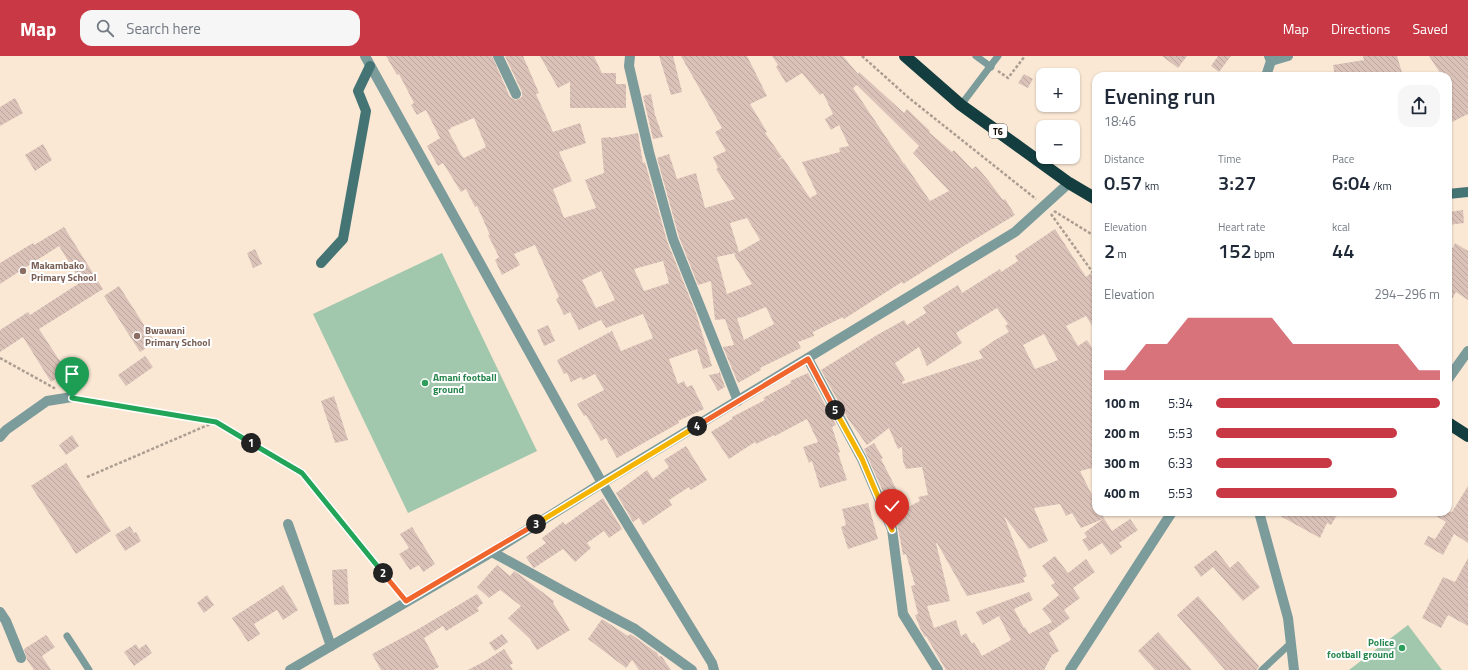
<!DOCTYPE html>
<meta charset="utf-8">
<style>
:root{--surface:#fff;--page:#f6f6f7;--text:#1f2937;--muted:#747a83;--accent:#c83845}
body{margin:0;font-family:"Titillium Web",sans-serif;background:var(--page);color:var(--text);height:100vh;display:flex;flex-direction:column;font-size:15px;white-space:nowrap}
*{box-sizing:border-box;margin:0}
p{font-size:13px;color:var(--muted)}
.icon{flex:none;width:22px;height:22px;fill:none;stroke:currentColor;stroke-width:2;stroke-linecap:round;stroke-linejoin:round}
.map{position:relative;flex:1;overflow:hidden}
.details{position:absolute;left:1092px;top:16px;width:360px;height:444px;display:flex;flex-direction:column;background:var(--surface);border-radius:12px;box-shadow:0 1px 3px #0004}
.details>*{flex:none}
.buttons{position:absolute;left:1036px;top:12px;display:grid;gap:8px}
.buttons a{display:grid;place-items:center;width:44px;height:44px;border-radius:8px;background:var(--surface);box-shadow:0 1px 3px #0004;font-size:20px}
.pin{position:absolute;display:grid;place-items:center;width:34px;height:34px;color:#fff;margin:-41px -17px;border-radius:50% 50% 50% 0;rotate:-45deg;box-shadow:0 0 4px #0007}
.pin .icon{rotate:45deg}
.km{position:absolute;width:20px;height:20px;margin:-10px;border-radius:50%;background:#222;color:#fff;font-size:11px;line-height:20px;text-align:center}
.round{display:grid;place-items:center;flex:none;width:42px;height:42px;border-radius:12px;background:var(--page)}
.summary{display:flex;align-items:center;justify-content:space-between;height:68px;padding:0 12px}
h1{font-size:22px;font-weight:600;line-height:30px}
.stats{display:grid;grid-template-columns:repeat(3,1fr);gap:6px;height:68px;padding:4px 12px}
.stats div{display:grid;align-content:center}
.stats b{font-size:20px;font-weight:600}
.stats small{font-size:11px;font-weight:400}
.stats p{font-size:11px}
.chart{height:112px;padding:8px 12px}
.chart p{display:flex;justify-content:space-between}
.chart svg{width:100%;height:72px;margin-top:4px;fill:var(--accent);opacity:.7}
ul{padding:0 12px;list-style:none;font-size:13px}
li{display:grid;grid-template-columns:64px 48px 1fr;align-items:center;height:30px}
li i{height:10px;border-radius:5px;background:var(--accent)}
header{display:flex;align-items:center;gap:24px;box-sizing:border-box;height:56px;padding:0 20px;background:var(--accent);color:#fff}
header strong{font-size:19px}
nav{display:flex;gap:22px;margin-inline-start:auto;font-size:14px}
.search{width:280px;height:36px;background:var(--page);display:flex;align-items:center;gap:10px;box-sizing:border-box;padding:0 14px;border-radius:12px;color:var(--muted);font-size:15px}
.map>svg:first-child{display:block}
</style>
<header>
<strong>Map</strong>
<div class="search"><svg class="icon" aria-label="search" viewBox="0 0 24 24"><circle cx="10" cy="10" r="6"/><path d="M15 15l6 6"/></svg>Search here</div>
<nav><a>Map</a><a>Directions</a><a>Saved</a></nav>
</header>
<div class="map">
<svg width="1468" height="614" viewBox="0 0 1468 614">
<defs>
<pattern id="building-back-hatch" width="6" height="6" patternUnits="userSpaceOnUse"><rect width="6" height="6" fill="#dbc2b8"/><path d="M-1 5l2 2M0 0l6 6M5-1l2 2" fill="none" stroke="#bba69d"/></pattern>
</defs>
<rect width="100%" height="100%" fill="#fae8d5"/>
<g fill="#a1c7ac">
<polygon points="442,197 537,395 408,457 313,258"/>
<polygon points="1408,569 1442,614 1349,614"/>
</g>
<g fill="url(#building-back-hatch)" fill-rule="evenodd">
<path d="M386,0h106l18,41 6,3 6,-3v-5l-17,-36h18l16,37 -3,1 17,38 27,-9 6,20 -27,9 13,29 -19,8 11,29 32,-10 -11,-28 19,-7 -3,-35 10,-1v1l27,-5 5,30 2,-1 22,79 29,72 16,53 -9,3 -6,-20 -28,10 9,25 6,-3 3,6 5,-2 12,24 -26,12 1,2 -62,35 -11,-20 -5,3 -15,-26 -2,1 -7,-12 27,-14 -9,-16 -12,6 -2,-3 -10,5 -4,-9 -3,1 -7,-14 55,-29 9,20 32,-13 -10,-24 -37,14 -5,-8 -22,10 -9,-18 -6,3 -8,-16 3,-2 -24,-52 -21,9 6,11 -18,10 -7,-15 4,-3 -11,-22h2l-13,-29 -2,1 -9,-18 -5,3 -18,-29 -5,3 -11,-20 13,-8 -14,-28 -9,5 -6,-10 3,-2 -15,-29 -2,1zM474,62l12,29 -22,11 -3,-3 -13,-25 3,-1 -1,-1zM663,205l6,22 -25,8 -10,-22zM601,215l14,29 -19,8 -14,-28z"/>
<polygon points="540,0 594,0 602,17 616,17 616,28 626,28 626,52 570,52 570,26 558,32"/>
<polygon points="659,0 673,0 682,36 671,39"/>
<path d="M681,0h66l20,40 -17,8 17,28 -2,1 17,24 -5,3 6,-2 27,40 7,-4 -15,-32 38,-10 -1,-4 10,-2 -10,-21 -8,5 -6,-11 8,-5 -10,-21 -3,2 -18,-22 -16,10 -10,-16 2,-2 -6,-9h71l15,18 1,-2 45,41 3,-4 23,22 -1,1 23,20 2,-2 18,19 4,-3 12,14 15,20 2,-1 10,16 -48,29 -64,40 -1,-2 -58,37 -1,-2 -30,15 1,4 -16,6 3,6 -41,20 1,2 -23,13 -15,-36 11,-2 -9,-26 -10,1 -4,-39 -13,4 -19,-48 -22,-79 12,-4 8,25 19,-6 9,35 30,-9 -19,-30 2,-1 -5,-11 13,-6 -11,-19 7,-4zM857,29l62,61 -6,7 36,38 -19,10 -26,-38v1l-51,-76zM747,162l13,22 -21,12 -9,-29zM736,197l-2,2 18,29 -25,10 -10,-37zM766,251l8,17 -30,16 -7,-22 6,-1z"/>
<polygon points="1162,0 1187,0 1178,12"/>
<polygon points="1218,0 1231,0 1219,16 1211,10"/>
<polygon points="1363,0 1397,0 1403,20 1335,20 1333,9 1364,4"/>
<polygon points="1429,0 1468,0 1468,58 1448,68 1448,20 1442,20"/>
<polygon points="1024,18 1033,23 1028,32 1018,27"/>
<polygon points="651,38 655,59 663,81 653,83 643,40"/>
<polygon points="15,42 23,57 0,70 0,51"/>
<polygon points="43,88 52,104 35,115 25,99"/>
<polygon points="1463,154 1464,167 1448,169 1448,156"/>
<polygon points="64,171 103,233 39,273 67,316 51,326 23,281 0,296 0,274 28,256 30,259 81,226 59,190 0,228 0,207 33,187 34,189"/>
<path d="M1055,173l31,48 5,-4 5,8v51l-10,-16 -20,10 12,20 9,-6 9,14v113l-16,4 15,30 -2,1 3,4v6h4l12,19 18,-12 8,11 -19,13 3,4 -11,8 -9,-12 -13,8 -7,-11 5,-3 -3,-4 19,-14 -22,9 -9,-15 -6,3 -6,-12 -26,4 14,33 -19,8 -25,-33 23,60 -4,2 2,4 -58,14 -30,-53h-1l14,58 -23,5 7,22 22,-8 5,16 5,-3 6,11 2,-2 8,14 29,-16 -12,-24 -16,9 -7,-13 53,-20 4,8 -19,9 10,19 1,-1 4,7 23,-12 -10,-13 17,-14 -8,-10 4,-2 -13,-17 13,-10 13,17 18,-14 9,13 -22,16 7,10 -16,12 6,8 -21,15 10,18 -7,4 -8,15h-98l-20,-34 -1,1 -5,-9 -5,-13 3,-1 -7,-28 4,-1 -9,-31 -3,1 -5,-27 -7,-23h-2l-25,-56 10,-6 9,15 -2,1 27,53v-5l12,-6 -2,-4 10,-2 -6,-28 -16,2 -3,-8 -1,-14 -4,2 -9,-21 -22,17 -19,-26 -27,-49 56,-35 27,-15 3,5 19,-12 -3,-6 35,-22 4,8 38,-24 1,3 17,-11 -3,-5zM997,252l11,16 -3,2 4,6 -14,8 -16,11 4,7 -80,26 -1,-2 3,-2 -10,-17 24,-16 8,19 35,-23 -6,-10zM1044,278l14,26 -23,9 -12,-24z"/>
<polygon points="1455,187 1468,195 1468,244 1456,236 1448,250 1448,189 1453,192"/>
<polygon points="255,193 262,208 253,212 247,197"/>
<polygon points="119,230 155,286 140,296 104,240"/>
<polygon points="548,269 555,285 544,290 537,274"/>
<polygon points="145,300 153,311 126,330 118,319"/>
<polygon points="719,314 725,331 718,335 709,319 719,317"/>
<polygon points="808,317 836,369 832,371 840,396 838,397 847,424 820,432 812,405 809,407 803,391 818,386 807,363 775,380 774,379 756,388 755,386 729,403 711,376 732,363 732,361 765,344 763,342 791,327 790,325"/>
<polygon points="334,340 348,384 335,387 321,345"/>
<polygon points="72,379 79,390 66,399 59,389"/>
<polygon points="686,390 707,424 691,434 689,431 669,444 672,449 643,469 639,462 633,466 616,437 647,414 653,423 669,411 664,404"/>
<polygon points="66,407 111,475 76,498 31,430"/>
<polygon points="1468,430 1468,487 1454,478 1443,499 1424,488 1428,480 1435,483 1446,466 1430,456 1452,456"/>
<polygon points="603,442 622,473 609,482 604,475 587,487 591,492 575,506 563,493 534,512 533,511 526,501 546,487 542,482 563,466 565,469"/>
<polygon points="868,447 878,483 848,493 841,471 846,469 842,453"/>
<polygon points="1273,456 1339,456 1331,469 1327,467 1320,482"/>
<polygon points="130,470 134,477 136,476 141,485 125,495 115,479"/>
<polygon points="412,471 435,508 423,516 419,509 410,514 399,498 409,492 400,478"/>
<polygon points="1216,494 1230,512 1238,505 1260,531 1243,545 1213,511 1201,521 1194,511"/>
<polygon points="1468,502 1468,570 1448,559 1441,572 1422,562 1443,521 1455,526"/>
<polygon points="497,509 510,520 514,515 520,519 554,545 553,547 570,574 537,594 530,583 508,562 521,550 500,534 489,542 477,531"/>
<polygon points="347,513 349,548 334,549 332,514"/>
<polygon points="283,529 298,554 283,564 277,554 254,568 260,578 248,586 232,562"/>
<polygon points="477,538 483,547 477,552 479,555 446,575 443,570 424,582 439,611 433,614 381,614 372,598 420,572"/>
<polygon points="207,539 214,549 204,557 197,547"/>
<polygon points="1198,540 1259,610 1257,614 1225,614 1177,559"/>
<polygon points="602,563 628,580 630,578 632,579 657,597 659,601 661,600 662,601 671,614 639,614 632,604 626,612 588,583"/>
<polygon points="1158,576 1192,614 1155,614 1138,595"/>
<polygon points="502,578 508,586 495,595 489,587"/>
<polygon points="46,579 55,591 42,600 51,614 34,614 27,604 24,593"/>
<polygon points="136,588 139,593 146,588 152,597 134,610 124,596"/>
<polygon points="504,593 513,607 510,609 513,614 468,614 485,605"/>
</g>
<g fill="none" stroke-linecap="round" stroke-linejoin="round">
<g stroke="#ab9d8f" stroke-width="2.5" stroke-dasharray="3 2" stroke-linecap="butt">
<polyline points="862,0 909,42 1036,143"/>
<polyline points="998,15 1008,22 1025,0"/>
<polyline points="1054,155 1096,181"/>
<polyline points="1051,158 1096,221"/>
<polyline points="0,302 56,333"/>
<polyline points="82,343 215,366 302,417 400,538"/>
<polyline points="87,421 215,366"/>
</g>
<g stroke="#7c9b9b" stroke-width="7">
<polyline points="976,0 991,11"/>
<polyline points="961,49 998,0"/>
<polyline points="67,580 89,614"/>
<polyline points="1262,614 1291,587"/>
</g>
<g stroke="#7c9b9b" stroke-width="10">
<polyline points="365,0 602,427 712,607 714,614"/>
<polyline points="498,0 516,38"/>
<polyline points="630,0 629,10 649,96 673,183 738,345"/>
<polyline points="1271,5 1288,0"/>
<polyline points="1266,20 1271,5 1269,0"/>
<polyline points="808,303 862,403 892,473 903,558 938,614"/>
<polyline points="1448,323 1468,295"/>
<polyline points="0,381 6,374 47,345 72,341"/>
<polyline points="1259,456 1288,562 1294,614"/>
<polyline points="288,468 331,590"/>
<polyline points="492,496 563,535 635,573 692,614"/>
<polyline points="0,556 6,565 21,602"/>
<polyline points="290,614 492,496 602,427 1015,176 1069,127"/>
<polyline points="1070,614 1172,456"/>
</g>
<g stroke="#457475" stroke-width="10">
<polyline points="1448,138 1468,136"/>
<polyline points="321,207 343,183 366,55 358,35 370,10"/>
</g>
<g stroke="#133d3e" stroke-width="12">
<polyline points="905,0 961,49 1069,127 1096,143"/>
<polyline points="1448,367 1468,380"/>
</g>
</g>
<g fill="none" stroke-linecap="round" stroke-linejoin="round">
<defs>
<polyline id="split-1" points="72,342 216,366 251,387"/>
<polyline id="split-2" points="251,387 302,417 383,517"/>
<polyline id="split-3" points="383,517 406,545 536,468"/>
<polyline id="split-4" points="536,468 697,370"/>
<polyline id="split-5" points="697,370 808,303 835,354"/>
<polyline id="split-6" points="835,354 862,403 892,474"/>
</defs>
<use href="#split-1" stroke="#fff" stroke-width="8"/>
<use href="#split-2" stroke="#fff" stroke-width="8"/>
<use href="#split-3" stroke="#fff" stroke-width="8"/>
<use href="#split-4" stroke="#fff" stroke-width="8"/>
<use href="#split-5" stroke="#fff" stroke-width="8"/>
<use href="#split-6" stroke="#fff" stroke-width="8"/>
<use href="#split-1" stroke="#22a559" stroke-width="5"/>
<use href="#split-2" stroke="#22a559" stroke-width="5"/>
<use href="#split-3" stroke="#f0652b" stroke-width="5"/>
<use href="#split-4" stroke="#f5b400" stroke-width="5"/>
<use href="#split-5" stroke="#f0652b" stroke-width="5"/>
<use href="#split-6" stroke="#f5b400" stroke-width="5"/>
</g>
<g fill="#8d6e63" stroke="#fff" stroke-width="1.5">
<circle cx="23" cy="215" r="4"/>
<circle cx="137" cy="280" r="4"/>
</g>
<g fill="#2e9e5b" stroke="#fff" stroke-width="1.5">
<circle cx="425" cy="327" r="4"/>
<circle cx="1402" cy="592" r="4"/>
</g>
<g text-anchor="middle" dominant-baseline="central" stroke-width="4" stroke-linejoin="round" paint-order="stroke">
<rect fill="#fff" stroke="#595551" stroke-width="1" x="989" y="68" width="18" height="14" rx="3"/>
<g font-size="9" font-weight="bold" fill="#120c07">
<text x="998" y="75">T6</text>
</g>
<g font-size="10" font-weight="bold" fill="#785e54" stroke="#fff" text-anchor="start">
<text x="31" y="209">Makambako<tspan x="31" dy="12">Primary School</tspan></text>
<text x="145" y="274">Bwawani<tspan x="145" dy="12">Primary School</tspan></text>
</g>
<g font-size="10" font-weight="bold" fill="#27864d" stroke="#fff" text-anchor="start">
<text x="433" y="321">Amani football<tspan x="433" dy="12">ground</tspan></text>
<text x="1394" y="586" text-anchor="end">Police<tspan x="1394" dy="12">football ground</tspan></text>
</g>
</g>
</svg>
<div class="buttons">
<a>+</a>
<a>−</a>
</div>
<div class="pin" style="left:72px;top:342px;background:#1e9e55"><svg class="icon" aria-label="arrive" viewBox="0 0 24 24"><path d="M6 21V4h12l-3 4 3 4H6"/></svg></div>
<div class="pin" style="left:892px;top:474px;background:#d93025"><svg class="icon" aria-label="check" viewBox="0 0 24 24"><path d="M5 12l5 5 9-10"/></svg></div>
<b class="km" style="left:251px;top:387px">1</b>
<b class="km" style="left:383px;top:517px">2</b>
<b class="km" style="left:536px;top:468px">3</b>
<b class="km" style="left:697px;top:370px">4</b>
<b class="km" style="left:835px;top:354px">5</b>
<section class="details">
<div class="summary"><div><h1>Evening run</h1><p>18:46</p></div><a class="round"><svg class="icon" aria-label="share" viewBox="0 0 24 24"><path d="M12 15V3M7 8l5-5 5 5M5 13v7h14v-7"/></svg></a></div>
<div class="stats">
<div><p>Distance</p><b>0.57<small> km</small></b></div>
<div><p>Time</p><b>3:27</b></div>
<div><p>Pace</p><b>6:04<small> /km</small></b></div>
</div>
<div class="stats">
<div><p>Elevation</p><b>2<small> m</small></b></div>
<div><p>Heart rate</p><b>152<small> bpm</small></b></div>
<div><p>kcal</p><b>44</b></div>
</div>
<div class="chart"><p><span>Elevation</span>294–296 m</p>
<svg viewBox="0 0 160 44" preserveAspectRatio="none"><path d="M0 44V38L10 38L20 22L30 22L40 6L50 6L60 6L70 6L80 6L90 22L100 22L110 22L120 22L130 22L140 22L150 38L160 38V44z"/></svg>
</div>
<ul>
<li><b>100 m</b>5:34<i style="width:100%"></i></li>
<li><b>200 m</b>5:53<i style="width:81%"></i></li>
<li><b>300 m</b>6:33<i style="width:52%"></i></li>
<li><b>400 m</b>5:53<i style="width:81%"></i></li>
</ul>
</section>
</div>
